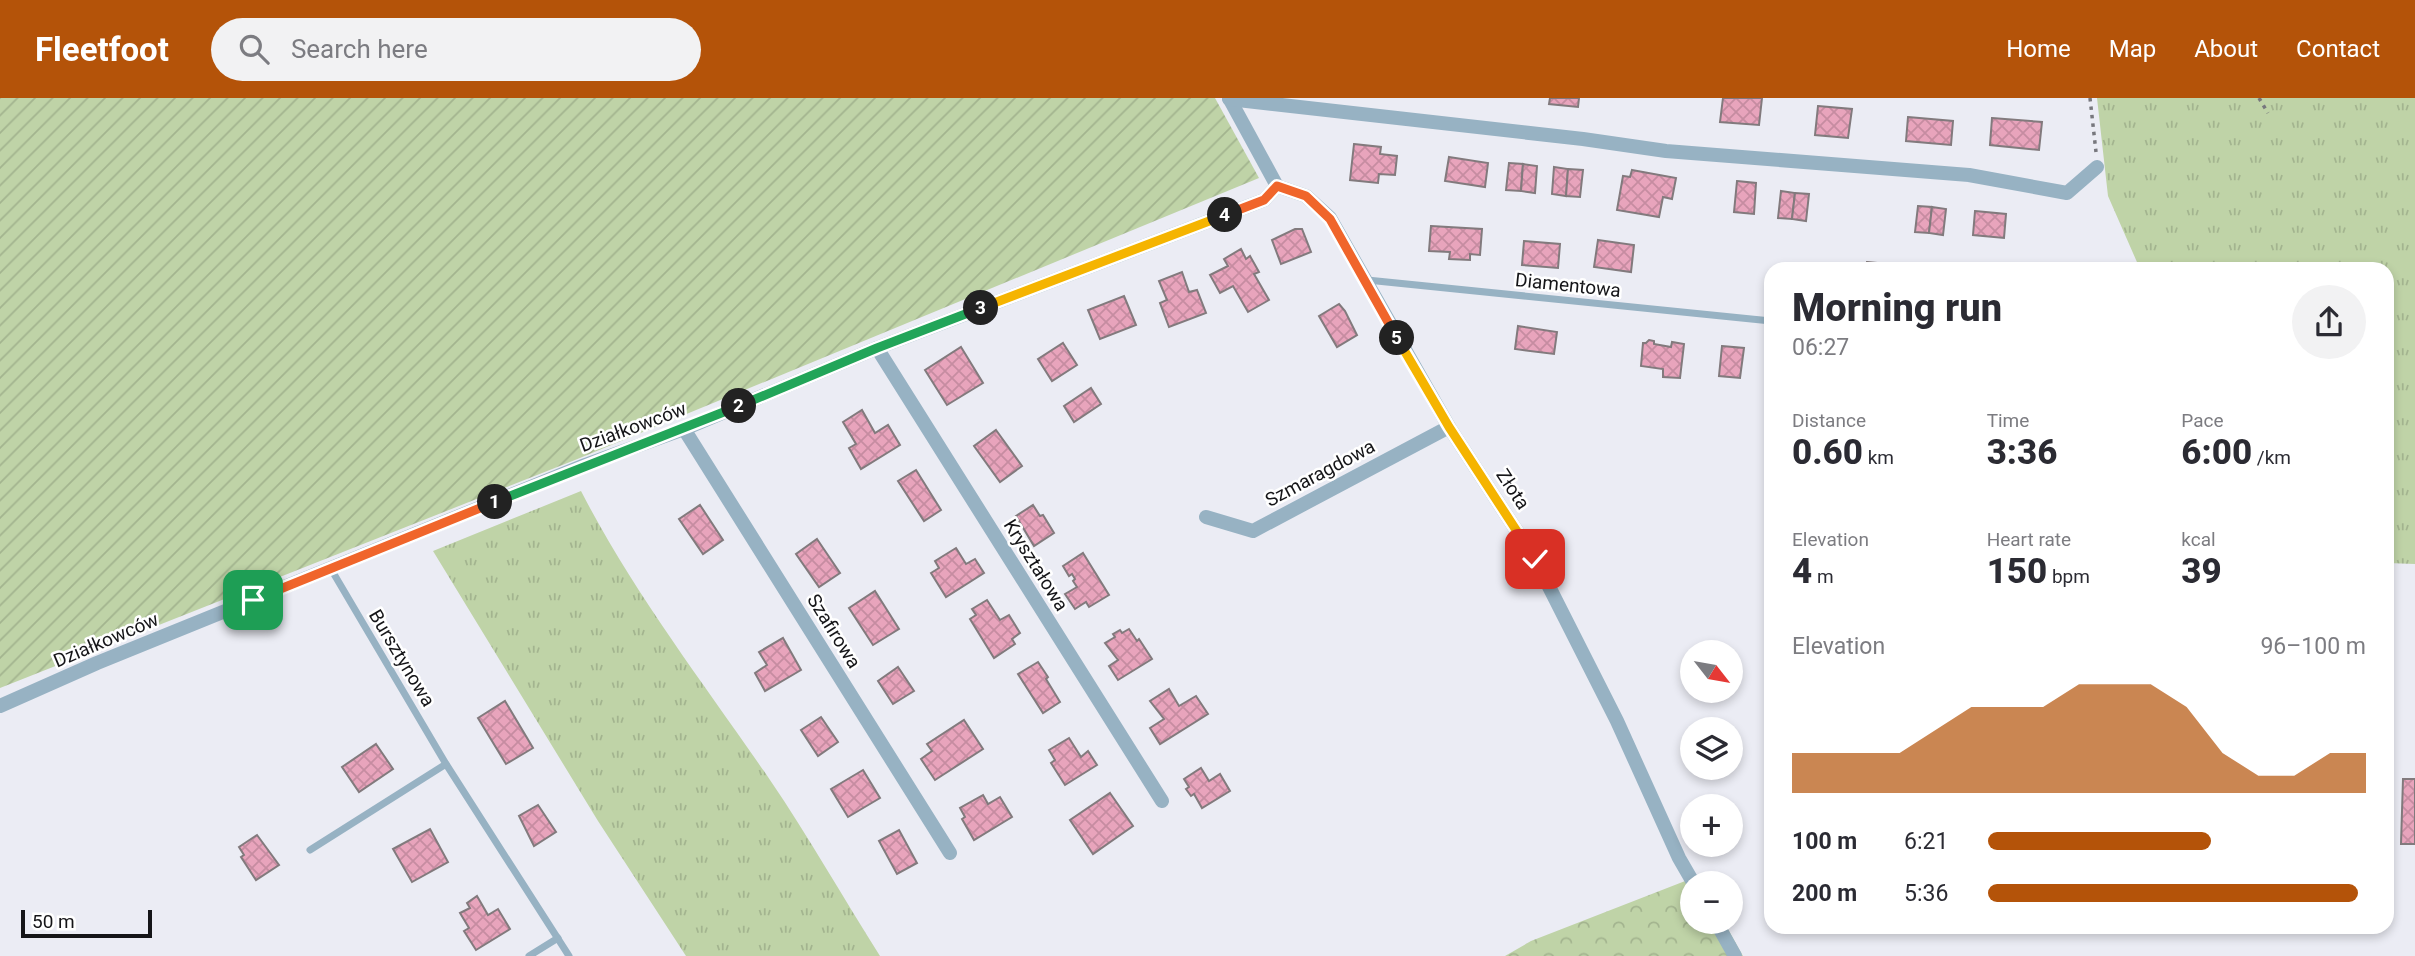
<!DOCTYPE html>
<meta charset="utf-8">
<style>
:root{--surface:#fff;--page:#f2f2f3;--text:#2b2b33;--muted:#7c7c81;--accent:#b45309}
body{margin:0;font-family:Roboto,sans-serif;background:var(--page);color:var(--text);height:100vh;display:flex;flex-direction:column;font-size:26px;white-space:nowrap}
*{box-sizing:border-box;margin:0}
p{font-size:23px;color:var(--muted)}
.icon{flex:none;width:38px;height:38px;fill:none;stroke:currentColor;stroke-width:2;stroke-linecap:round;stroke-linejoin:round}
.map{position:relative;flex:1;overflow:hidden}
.side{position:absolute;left:1764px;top:164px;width:630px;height:672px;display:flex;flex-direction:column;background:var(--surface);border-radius:21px;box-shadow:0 4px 10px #0003}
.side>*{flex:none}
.needle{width:46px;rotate:121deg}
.controls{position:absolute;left:1680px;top:542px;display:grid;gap:14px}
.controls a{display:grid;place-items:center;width:63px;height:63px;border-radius:50%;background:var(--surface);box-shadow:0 4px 10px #0003;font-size:35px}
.scale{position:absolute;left:21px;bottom:18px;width:131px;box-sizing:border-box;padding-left:7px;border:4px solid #151518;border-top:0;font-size:19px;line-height:24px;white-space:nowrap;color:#151518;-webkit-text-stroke:5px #fff;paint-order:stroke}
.pin{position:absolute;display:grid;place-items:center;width:60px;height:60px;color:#fff;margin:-30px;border-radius:14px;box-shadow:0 4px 10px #0006}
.km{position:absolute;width:35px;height:35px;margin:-18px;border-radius:50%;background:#222;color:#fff;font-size:19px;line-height:35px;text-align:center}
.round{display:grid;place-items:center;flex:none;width:74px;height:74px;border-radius:37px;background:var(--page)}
.head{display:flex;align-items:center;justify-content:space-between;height:119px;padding:0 28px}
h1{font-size:38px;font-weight:800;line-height:52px}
.stats{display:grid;grid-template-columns:repeat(3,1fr);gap:10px;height:119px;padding:7px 28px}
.stats div{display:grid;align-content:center}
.stats b{font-size:35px;font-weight:800}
.stats small{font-size:19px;font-weight:400}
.stats p{font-size:19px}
.chart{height:196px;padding:14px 28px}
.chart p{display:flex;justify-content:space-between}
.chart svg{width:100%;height:126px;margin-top:7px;fill:var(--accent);opacity:.7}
ul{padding:0 28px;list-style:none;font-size:23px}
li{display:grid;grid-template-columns:112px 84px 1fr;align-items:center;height:52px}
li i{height:18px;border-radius:9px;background:var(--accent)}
header{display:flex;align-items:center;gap:42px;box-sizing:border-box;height:98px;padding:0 35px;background:var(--accent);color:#fff}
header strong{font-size:33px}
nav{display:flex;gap:38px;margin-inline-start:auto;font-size:24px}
.search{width:490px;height:63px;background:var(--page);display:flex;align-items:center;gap:18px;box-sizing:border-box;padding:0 24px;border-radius:38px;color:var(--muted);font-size:26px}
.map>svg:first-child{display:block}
</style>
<header>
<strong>Fleetfoot</strong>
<div class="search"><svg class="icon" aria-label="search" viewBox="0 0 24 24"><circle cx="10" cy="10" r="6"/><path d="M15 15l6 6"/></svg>Search here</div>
<nav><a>Home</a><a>Map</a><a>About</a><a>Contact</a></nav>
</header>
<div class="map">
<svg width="2415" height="858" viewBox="0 0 2415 858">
<defs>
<pattern id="grass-tufts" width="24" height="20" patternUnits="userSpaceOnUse" patternTransform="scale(1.75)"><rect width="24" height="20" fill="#bfd3a7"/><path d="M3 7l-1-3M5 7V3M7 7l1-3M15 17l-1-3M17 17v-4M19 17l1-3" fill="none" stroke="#a3b48f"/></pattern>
<pattern id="forest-crowns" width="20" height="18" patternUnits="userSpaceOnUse" patternTransform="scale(1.75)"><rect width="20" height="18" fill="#bfd3a7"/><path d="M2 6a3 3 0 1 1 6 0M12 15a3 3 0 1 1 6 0" fill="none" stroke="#a3b48f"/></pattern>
<pattern id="garden-furrows" width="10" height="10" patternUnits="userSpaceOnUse" patternTransform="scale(1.75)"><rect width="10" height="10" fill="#bfd3a7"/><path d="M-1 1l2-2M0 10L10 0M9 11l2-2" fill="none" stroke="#a3b48f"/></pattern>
<pattern id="building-cross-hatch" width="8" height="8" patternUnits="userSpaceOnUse" patternTransform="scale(1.75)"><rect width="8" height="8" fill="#e8a4bc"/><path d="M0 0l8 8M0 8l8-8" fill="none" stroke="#c68ca1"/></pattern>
</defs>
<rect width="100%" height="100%" fill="#ebecf4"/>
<g fill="url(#grass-tufts)">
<polygon points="2097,0 2415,0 2415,466 2387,465 2387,172 2140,171 2108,98"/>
<path d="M581,393c53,103 124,194 189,289 39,57 73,118 110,176h-194l-88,-135 -165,-270z"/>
</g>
<polygon fill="url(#forest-crowns)" points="1698,778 1702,786 1692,786 1692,824 1724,824 1743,858 1505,858 1531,843"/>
<polygon fill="url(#garden-furrows)" points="0,0 1215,0 1259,80 575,362 0,590"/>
<g fill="url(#building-cross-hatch)" stroke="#827a7d" stroke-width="2">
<polygon points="1550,0 1579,0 1578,9 1549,6"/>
<polygon points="1723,0 1762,0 1759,27 1720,24"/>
<polygon points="1818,8 1852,11 1848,40 1815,37"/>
<polygon points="1908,19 1953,23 1951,47 1906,43"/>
<polygon points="1992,20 2042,24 2039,52 1990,47"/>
<polygon points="1354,46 1381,49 1380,56 1397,58 1395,77 1379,76 1378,85 1350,82"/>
<polygon points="1449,59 1488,65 1485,89 1445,83"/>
<polygon points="1509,65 1523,66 1521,93 1506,92"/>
<polygon points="1523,66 1537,68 1535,95 1521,93"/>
<polygon points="1554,69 1568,71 1566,98 1552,96"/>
<polygon points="1568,71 1583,72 1580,99 1566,98"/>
<polygon points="1632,72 1676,80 1672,101 1663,99 1659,119 1617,112 1623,78 1630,79"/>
<polygon points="1737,83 1756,85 1754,116 1734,114"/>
<polygon points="1781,93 1795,95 1792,121 1778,120"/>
<polygon points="1795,95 1809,96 1806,123 1792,121"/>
<polygon points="1918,108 1932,109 1929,135 1915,134"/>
<polygon points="1932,109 1946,111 1943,137 1929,135"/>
<polygon points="1975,113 2006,116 2004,140 1973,137"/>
<polygon points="1431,128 1482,131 1480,157 1470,156 1470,162 1449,161 1450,154 1429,153"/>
<polygon points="1295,131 1302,131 1311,154 1281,166 1272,142"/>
<polygon points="1598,142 1634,147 1631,174 1594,169"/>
<polygon points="1524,143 1560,146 1558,170 1522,167"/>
<polygon points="1241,151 1246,161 1250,158 1259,174 1254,176 1269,202 1248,214 1233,188 1220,195 1210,177 1228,168 1224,161"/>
<polygon points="1867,164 1897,167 1896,172 1866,172"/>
<polygon points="1182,174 1189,194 1197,192 1206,215 1169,229 1160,205 1167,202 1159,183"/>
<polygon points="1124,198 1136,227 1100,241 1088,212"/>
<polygon points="1339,206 1345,213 1357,237 1337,249 1319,218"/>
<polygon points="1518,228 1557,234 1554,256 1515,251"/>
<polygon points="1649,242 1654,243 1654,246 1671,249 1672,244 1684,246 1680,280 1663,279 1663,271 1641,268 1643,245 1646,245"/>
<polygon points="1063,245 1077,267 1052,283 1038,261"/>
<polygon points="1722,248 1744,250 1740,280 1719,278"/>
<polygon points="961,249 983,285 947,307 925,272"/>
<polygon points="1091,290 1101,306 1074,324 1064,308"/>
<polygon points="862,312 875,335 888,327 900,347 861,371 849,350 856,346 843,324"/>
<polygon points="996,332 1022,368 1000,384 974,348"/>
<polygon points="916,372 941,412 924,423 898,383"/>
<polygon points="700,407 723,442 703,456 679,421"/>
<polygon points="1033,407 1040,418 1043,417 1054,435 1034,448 1016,418"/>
<polygon points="817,441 840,475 819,489 796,456"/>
<polygon points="956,450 966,466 975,461 984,475 946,499 931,475 939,470 935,463"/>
<polygon points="1083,455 1109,497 1089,509 1086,504 1075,511 1065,496 1077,489 1073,483 1075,481 1072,476 1069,478 1063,468"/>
<polygon points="875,493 899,531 873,547 849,510"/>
<polygon points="987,502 1000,522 1009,517 1020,535 1012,541 1015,546 994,560 970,521 976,517 972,511"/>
<polygon points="1129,531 1137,543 1139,541 1152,561 1118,582 1109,568 1118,562 1105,545 1115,539 1113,536 1120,532 1122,535"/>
<polygon points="783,540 801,572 765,593 755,575 767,567 759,554"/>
<polygon points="1038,564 1048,579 1046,581 1060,604 1043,615 1018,576"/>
<polygon points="898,569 914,593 893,606 878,583"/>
<polygon points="1169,591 1179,608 1196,598 1208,616 1160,646 1150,630 1164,621 1150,603"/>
<polygon points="505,603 533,650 506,666 478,620"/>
<polygon points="821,619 838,644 818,658 801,632"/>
<polygon points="964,622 983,651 935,682 921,661 932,653 927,646"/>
<polygon points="1069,640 1081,659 1088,653 1097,667 1065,687 1051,665 1055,662 1049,652"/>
<polygon points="376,646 393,671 359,694 342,669"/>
<polygon points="1201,670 1209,683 1220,676 1230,693 1202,710 1194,696 1191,698 1186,691 1189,689 1184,681"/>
<polygon points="863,672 880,700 848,719 831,691"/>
<polygon points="2403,681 2415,681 2415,746 2401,746"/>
<polygon points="1110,695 1133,728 1093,756 1070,722"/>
<polygon points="983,697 988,706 1000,699 1012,719 974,742 962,721 965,719 960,710"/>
<polygon points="538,707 556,734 534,748 519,718"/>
<polygon points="430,731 448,764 412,784 393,751"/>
<polygon points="899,732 917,765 897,776 879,743"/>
<polygon points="257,737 279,767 256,782 241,759 244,757 239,749"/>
<polygon points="477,798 488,817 498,811 510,831 476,852 464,833 469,830 460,815 470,810 467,805"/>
</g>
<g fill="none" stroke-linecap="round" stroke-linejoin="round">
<g stroke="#77777d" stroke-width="3.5" stroke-dasharray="3.5 5" stroke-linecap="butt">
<polyline points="2090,0 2096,54"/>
<polyline points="2259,0 2268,15"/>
</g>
<g stroke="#97b2c3" stroke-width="7">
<polyline points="1367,182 1771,223"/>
<polyline points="331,471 446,666 569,858"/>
<polyline points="310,752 446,666"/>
<polyline points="529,858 558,840"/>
</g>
<g stroke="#97b2c3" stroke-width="14">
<polyline points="1229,0 1277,88"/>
<polyline points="1229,1 1583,41 1666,53 1969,77 2067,95 2097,69"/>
<polyline points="1277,88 1306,98 1330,120 1449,329 1535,461 1617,623 1679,760 1694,786"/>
<polyline points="877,250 1162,703"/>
<polyline points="684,331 950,755"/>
<polyline points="1206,419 1253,433 1449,329"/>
<polyline points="0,608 97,565 585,367 684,331 877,250 1264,102 1277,88"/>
<polyline points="1716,824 1735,858"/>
</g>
</g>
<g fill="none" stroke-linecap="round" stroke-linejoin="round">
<defs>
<polyline id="split-1" points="253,502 495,404"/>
<polyline id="split-2" points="495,404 739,308"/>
<polyline id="split-3" points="739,308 877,250 981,210"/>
<polyline id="split-4" points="981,210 1225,117"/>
<polyline id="split-5" points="1225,117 1264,102 1277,88 1306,98 1330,121 1397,240"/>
<polyline id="split-6" points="1397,240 1449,329 1535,461"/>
</defs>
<use href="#split-1" stroke="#fff" stroke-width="14"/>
<use href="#split-2" stroke="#fff" stroke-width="14"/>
<use href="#split-3" stroke="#fff" stroke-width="14"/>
<use href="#split-4" stroke="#fff" stroke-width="14"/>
<use href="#split-5" stroke="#fff" stroke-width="14"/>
<use href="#split-6" stroke="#fff" stroke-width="14"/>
<use href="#split-1" stroke="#f0652b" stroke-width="9"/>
<use href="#split-2" stroke="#22a559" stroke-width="9"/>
<use href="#split-3" stroke="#22a559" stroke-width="9"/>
<use href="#split-4" stroke="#f5b400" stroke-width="9"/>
<use href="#split-5" stroke="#f0652b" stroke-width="9"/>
<use href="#split-6" stroke="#f5b400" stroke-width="9"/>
</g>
<g text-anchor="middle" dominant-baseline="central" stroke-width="5" stroke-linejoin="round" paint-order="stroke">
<g font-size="19" fill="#151518" stroke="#fff">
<text transform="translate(1568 187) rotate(6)">Diamentowa</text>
<text transform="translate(633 329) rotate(-20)">Działkowców</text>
<text transform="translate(1320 375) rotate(-28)">Szmaragdowa</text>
<text transform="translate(1513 391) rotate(57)">Złota</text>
<text transform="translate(1036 467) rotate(58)">Kryształowa</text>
<text transform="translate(834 533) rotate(58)">Szafirowa</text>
<text transform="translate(106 542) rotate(-23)">Działkowców</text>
<text transform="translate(402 560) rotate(59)">Bursztynowa</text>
</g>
</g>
</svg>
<div class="controls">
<a><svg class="needle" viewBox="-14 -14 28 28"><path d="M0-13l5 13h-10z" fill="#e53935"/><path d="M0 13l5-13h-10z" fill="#7c7c81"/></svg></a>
<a><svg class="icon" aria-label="layers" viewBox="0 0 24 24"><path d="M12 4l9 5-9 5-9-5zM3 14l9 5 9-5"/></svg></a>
<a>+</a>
<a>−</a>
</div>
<div class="scale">50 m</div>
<div class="pin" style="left:253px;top:502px;background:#1e9e55"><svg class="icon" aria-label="arrive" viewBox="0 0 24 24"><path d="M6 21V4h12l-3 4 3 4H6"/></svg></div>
<div class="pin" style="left:1535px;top:461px;background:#d93025"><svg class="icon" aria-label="check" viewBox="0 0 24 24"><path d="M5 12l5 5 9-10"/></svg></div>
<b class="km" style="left:495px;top:404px">1</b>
<b class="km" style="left:739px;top:308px">2</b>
<b class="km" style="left:981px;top:210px">3</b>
<b class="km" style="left:1225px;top:117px">4</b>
<b class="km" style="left:1397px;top:240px">5</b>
<section class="side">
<div class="head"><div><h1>Morning run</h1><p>06:27</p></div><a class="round"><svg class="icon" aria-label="share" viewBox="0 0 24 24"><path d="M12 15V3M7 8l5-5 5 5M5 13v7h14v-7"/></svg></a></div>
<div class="stats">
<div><p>Distance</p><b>0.60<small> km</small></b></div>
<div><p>Time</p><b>3:36</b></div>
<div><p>Pace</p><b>6:00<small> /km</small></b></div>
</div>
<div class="stats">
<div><p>Elevation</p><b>4<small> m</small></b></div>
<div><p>Heart rate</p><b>150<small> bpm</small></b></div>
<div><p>kcal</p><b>39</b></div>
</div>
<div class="chart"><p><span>Elevation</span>96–100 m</p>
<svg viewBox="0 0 160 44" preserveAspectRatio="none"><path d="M0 44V30L10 30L20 30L30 30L40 22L50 14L60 14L70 14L80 6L90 6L100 6L110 14L120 30L130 38L140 38L150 30L160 30V44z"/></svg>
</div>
<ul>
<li><b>100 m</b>6:21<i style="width:59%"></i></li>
<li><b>200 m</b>5:36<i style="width:98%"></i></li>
</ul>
</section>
</div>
